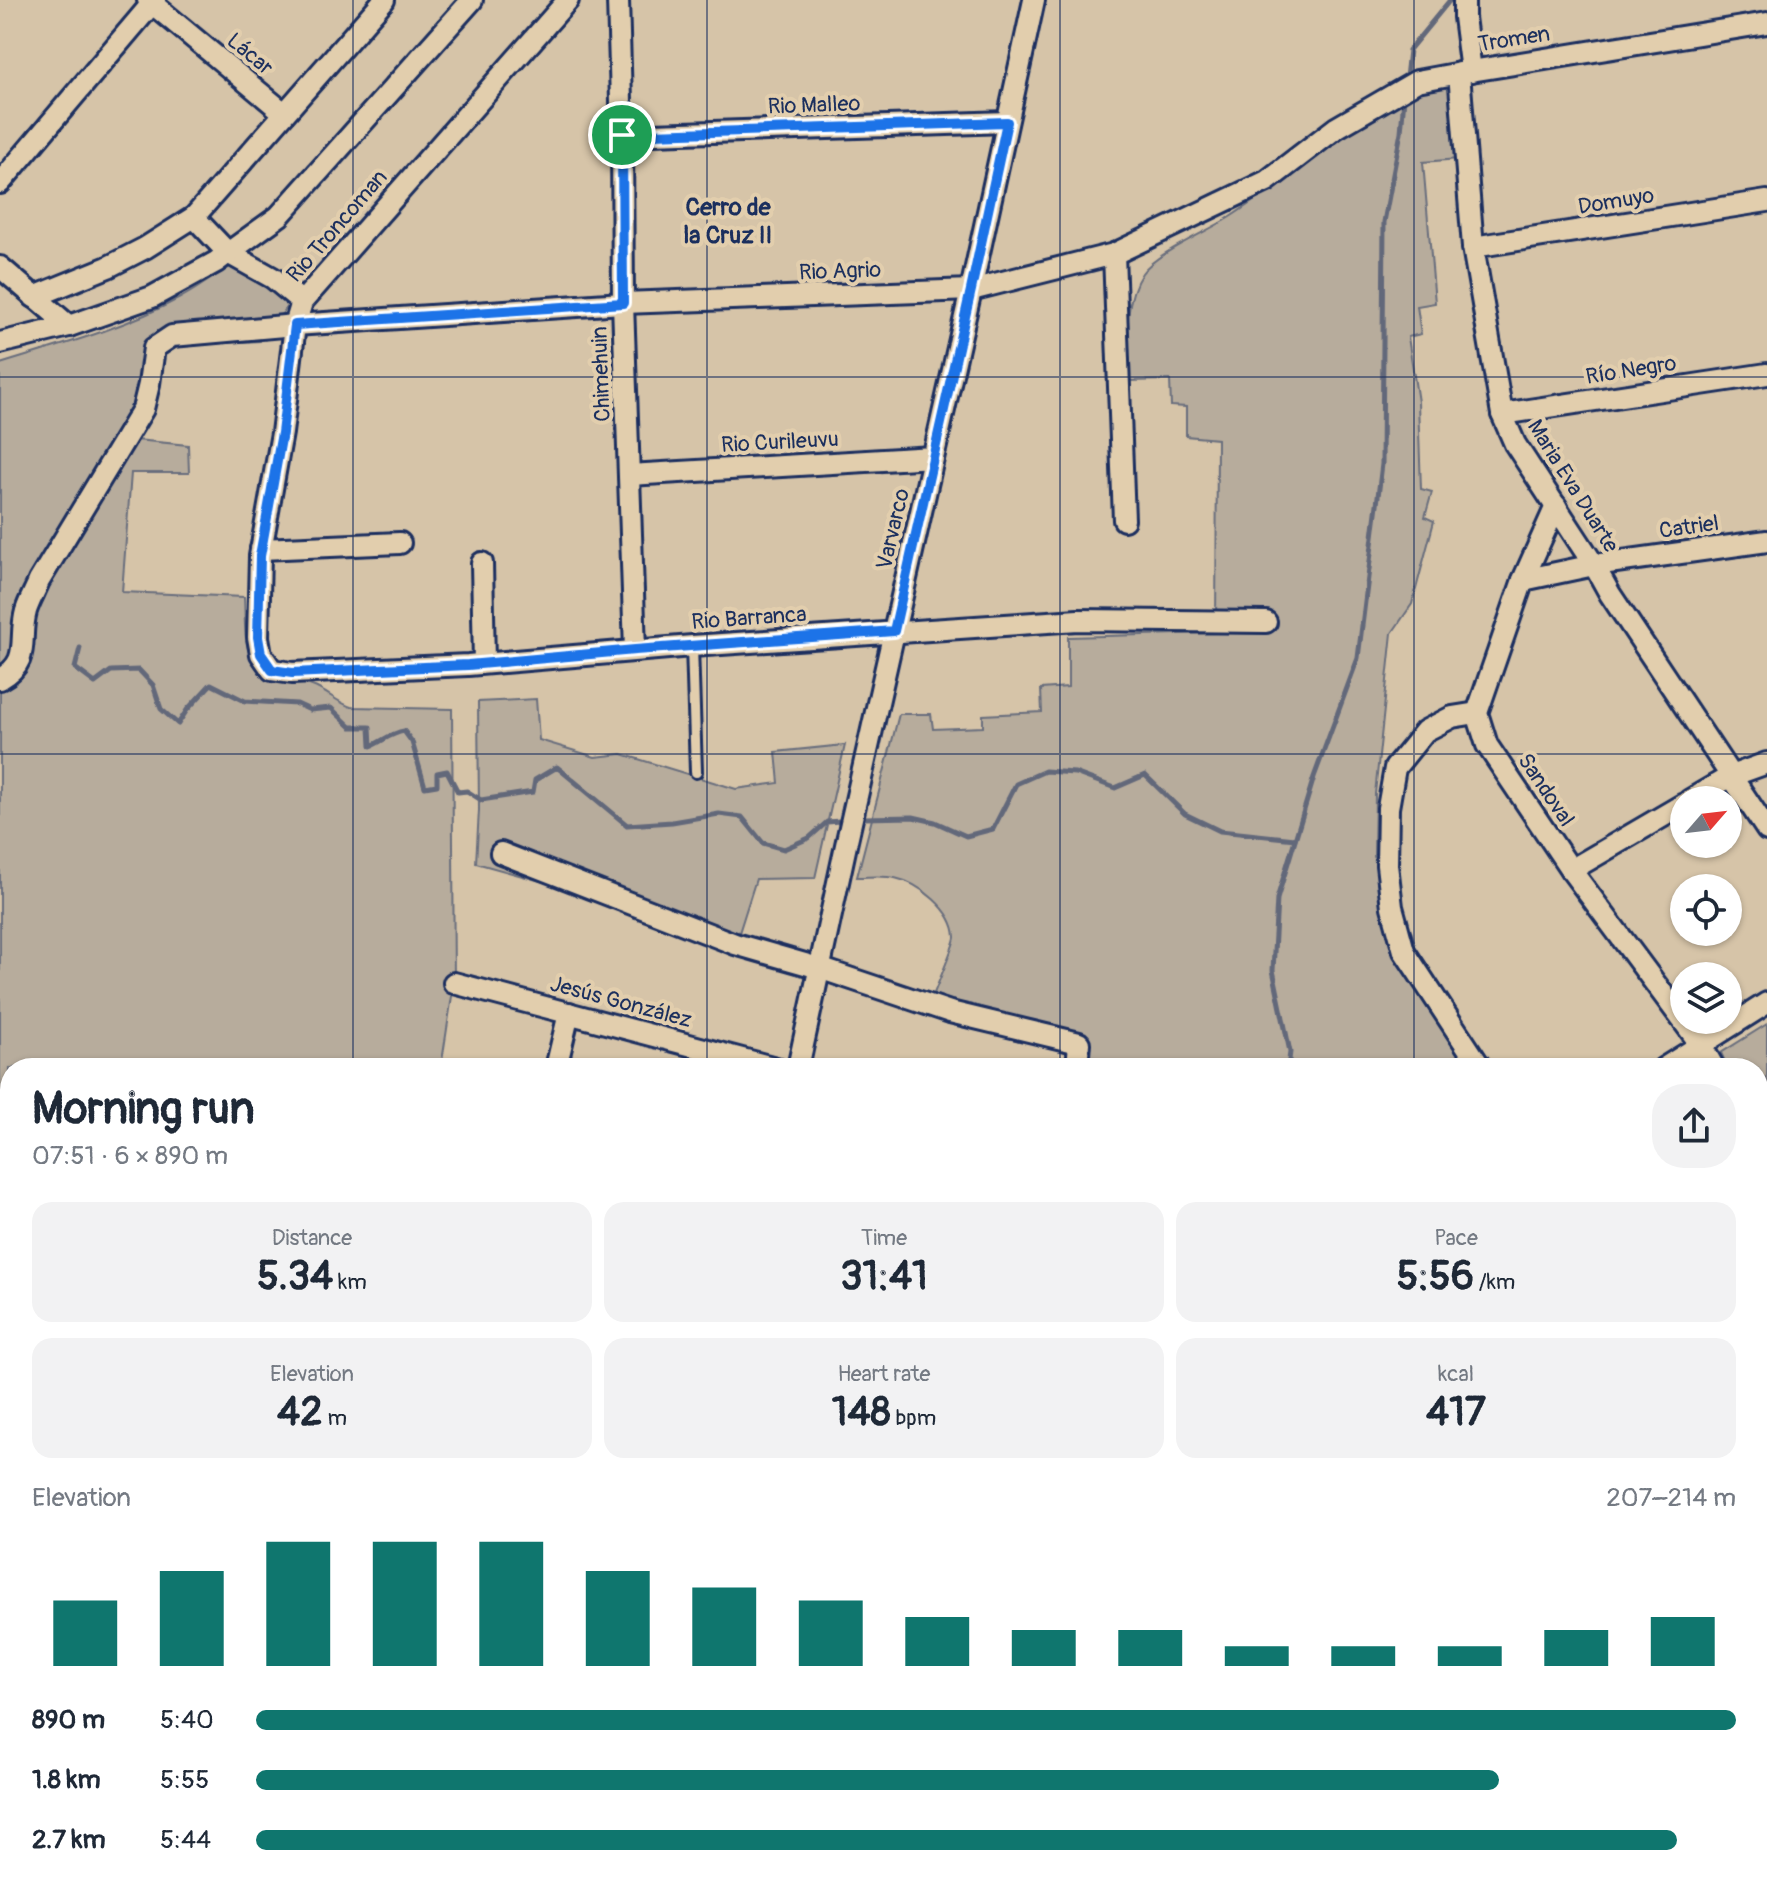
<!DOCTYPE html>
<meta charset="utf-8">
<style>
:root{--surface:#fff;--page:#f2f2f3;--text:#1f2937;--muted:#747a83;--accent:#0f766e}
body{margin:0;font-family:Pangolin,sans-serif;background:var(--page);color:var(--text);height:100vh;display:flex;flex-direction:column;font-size:30px;white-space:nowrap}
*{box-sizing:border-box;margin:0}
p{font-size:26px;color:var(--muted)}
.icon{flex:none;width:44px;height:44px;fill:none;stroke:currentColor;stroke-width:2;stroke-linecap:round;stroke-linejoin:round}
.map{position:relative;flex:1;overflow:hidden}
.drawer{position:absolute;left:0px;top:1058px;width:1768px;height:828px;display:flex;flex-direction:column;background:var(--surface);border-radius:32px 32px 0 0;box-shadow:0 2px 6px #0004}
.drawer>*{flex:none}
.needle{width:52px;rotate:62deg}
.controls{position:absolute;left:1670px;top:786px;display:grid;gap:16px}
.controls a{display:grid;place-items:center;width:72px;height:72px;border-radius:50%;background:var(--surface);box-shadow:0 2px 6px #0004;font-size:40px}
.pin{position:absolute;display:grid;place-items:center;width:68px;height:68px;color:#fff;margin:-34px;border:4px solid #fff;border-radius:50%;box-shadow:0 2px 8px #0007}
.round{display:grid;place-items:center;flex:none;width:84px;height:84px;border-radius:32px;background:var(--page)}
.head{display:flex;align-items:center;justify-content:space-between;height:136px;padding:0 32px}
h1{font-size:44px;font-weight:800;line-height:60px}
.stats{display:grid;grid-template-columns:repeat(3,1fr);gap:12px;height:136px;padding:8px 32px}
.stats div{display:grid;align-content:center;border-radius:20px;background:var(--page);text-align:center}
.stats b{font-size:40px;font-weight:800}
.stats small{font-size:22px;font-weight:400}
.stats p{font-size:22px}
.chart{height:224px;padding:16px 32px}
.chart p{display:flex;justify-content:space-between}
.chart svg{width:100%;height:144px;margin-top:8px;stroke:var(--accent);stroke-width:6}
ul{padding:0 32px;list-style:none;font-size:26px}
li{display:grid;grid-template-columns:128px 96px 1fr;align-items:center;height:60px}
li i{height:20px;border-radius:10px;background:var(--accent)}
.map>svg:first-child{display:block}
</style>
<div class="map">
<svg width="1767" height="1886" viewBox="0 0 1767 1886">
<rect width="100%" height="100%" fill="#d6c4a8"/>
<filter id="ink" filterUnits="userSpaceOnUse"><feTurbulence type="fractalNoise" baseFrequency=".0125" numOctaves="2"/><feDisplacementMap in="SourceGraphic" scale="16" xChannelSelector="R" yChannelSelector="G"/><feConvolveMatrix kernelMatrix="1 2 1 2 8 2 1 2 1" color-interpolation-filters="sRGB"/></filter>
<g filter="url(#ink)">
<g fill="#b7ac9c" stroke="#696e7d" stroke-width="2">
<path d="M1453,78l5,81 -35,3 12,141 -18,3 4,28 -13,3 10,65 3,87 11,3 -7,25 9,4 -22,83 -20,29 -17,161 -1,62 11,63 7,23 81,126h-388l-3,-33 -149,-39c4,-11 22,-52 22,-59 -1,-27 -36,-54 -60,-59 -12,-3 -26,-1 -38,-1l42,-163h32l2,15 50,-2v-12l59,-3 -1,-23 27,-2v-50l148,-4 1,-194 -31,-3v-29l-15,-1 -1,-26 -42,1c0,-34 -6,-78 14,-108 14,-20 65,-41 88,-56 62,-40 117,-91 183,-124 12,-7 27,-10 40,-15z"/>
<path d="M232,264l58,40 -30,37 -79,4 -11,6 -9,7 -25,82 52,5 1,28h-58l-9,119 122,5c2,32 -4,77 36,85 10,2 23,0 32,4 14,5 25,16 39,21l101,2 2,274 -13,85h-431v313l-10,-3v-1014c61,-19 124,-36 180,-66 19,-10 35,-22 52,-34z"/>
<polygon points="536,699 539,740 595,757 622,754 736,789 779,783 776,752 845,745 815,878 756,879 738,936 476,863 479,810 478,702"/>
<polygon points="1767,1024 1767,1176 1758,1150 1758,1068 1728,1068 1721,1053"/>
</g>
<g fill="none" stroke-linecap="round" stroke-linejoin="round">
<g stroke="#62677a" stroke-width="5">
<polyline points="1406,78 1409,50 1450,0"/>
<path d="M80,648l-5,20 20,15 16,-12 28,-1 14,15 8,24 17,15 9,-14 24,-26 34,17 52,3 13,6 21,-2 20,19h19l1,19c12,-5 20,-13 33,-15l8,11 13,45 12,-2v-12l10,-2 11,21 9,-1 14,9 52,-8 2,-12 22,-13 70,58 45,-3 47,-8 23,3 21,26 21,6 25,-11 18,-16 13,-1"/>
<polyline points="863,818 913,817 935,822 966,836 993,829 1016,784 1045,771 1075,773 1115,788 1145,775 1185,814 1220,831 1295,839"/>
<polyline points="1288,1068 1290,1052 1273,970 1277,899 1314,777 1358,658 1382,464 1384,222 1401,132 1404,98"/>
</g>
<defs>
<polyline id="service" points="692,646 696,772"/>
<g id="minor">
<polyline points="148,0 284,113"/>
<polyline points="568,0 302,302 295,325 282,433 260,556 258,637 261,654 272,670 292,673 468,665 692,646 1078,620 1266,622"/>
<polyline points="618,0 622,135 623,303 635,650"/>
<polyline points="1464,0 1464,17 1471,71"/>
<polyline points="1459,73 1473,247 1502,414 1515,444 1594,565 1610,594 1767,830"/>
<polyline points="622,135 1007,122"/>
<polyline points="0,183 155,0"/>
<polyline points="194,217 228,253 273,278 302,302"/>
<polyline points="1473,247 1767,201"/>
<polyline points="1114,254 1124,520"/>
<polyline points="0,267 69,326"/>
<polyline points="34,297 108,267 145,248 194,217 384,0"/>
<polyline points="0,343 69,326 152,297 216,262 228,253 279,216 472,0"/>
<polyline points="1502,414 1767,374"/>
<polyline points="629,475 933,457"/>
<polyline points="1556,506 1523,580 1477,713 1487,745 1571,870 1701,1045 1714,1068"/>
<polyline points="261,549 400,543"/>
<polyline points="482,563 484,663"/>
<polyline points="1523,580 1594,565 1767,541"/>
<path d="M0,679c32,-18 18,-39 26,-68 3,-10 9,-20 13,-30l104,-172 6,-25 5,-36 18,-12 123,-11 328,-22 348,-13 143,-36 153,-73 69,-53 81,-47 54,-10 296,-48"/>
<polyline points="1477,713 1452,717 1425,731 1395,768 1388,808 1387,865 1392,907 1404,951 1481,1068"/>
<polyline points="1690,800 1731,776 1767,763"/>
<polyline points="501,853 735,944 819,968 950,1012 1079,1043 1077,1068"/>
<polyline points="1571,870 1684,804"/>
<polyline points="454,983 776,1068"/>
<polyline points="556,1068 569,1013"/>
<polyline points="798,1068 846,845 971,290 1034,0"/>
<polyline points="1664,1068 1767,1003"/>
<polyline points="1758,1203 1767,1201"/>
<polyline points="1758,1240 1767,1239"/>
<polyline points="0,1386 10,1390"/>
<polyline points="1758,1574 1767,1577"/>
<polyline points="0,1587 10,1591"/>
<polyline points="1758,1709 1767,1711"/>
<polyline points="0,1776 10,1780"/>
<polyline points="339,1876 375,1886"/>
<polyline points="1294,1876 1353,1886"/>
<polyline points="106,1886 107,1876"/>
<polyline points="310,1886 312,1876"/>
<polyline points="621,1886 623,1876"/>
<polyline points="800,1886 802,1876"/>
<polyline points="992,1886 994,1876"/>
<polyline points="1186,1886 1188,1876"/>
<polyline points="1385,1886 1387,1876"/>
<polyline points="1573,1886 1575,1876"/>
</g>
</defs>
<use href="#service" stroke="#1b2f5e" stroke-width="16"/>
<use href="#minor" stroke="#1b2f5e" stroke-width="26"/>
<use href="#service" stroke="#e2cead" stroke-width="10"/>
<use href="#minor" stroke="#e2cead" stroke-width="20"/>
</g>
</g>
<g fill="none" stroke-linecap="round" stroke-linejoin="round" filter="url(#ink)">
<defs>
<polygon id="route" points="1007,122 971,290 894,631 635,650 468,665 292,673 272,670 261,654 258,637 260,556 282,433 295,325 623,303 622,135"/>
</defs>
<use href="#route" stroke="#fff" stroke-width="16"/>
<use href="#route" stroke="#1a73e8" stroke-width="10"/>
</g>
<path fill="none" stroke="#1b2f5e" stroke-width="2" stroke-opacity="0.55" d="M353,0v1068M707,0v1068M1060,0v1068M1414,0v1068M0,377h1767M0,754h1767M0,1132h10M1758,1132h9M0,1509h10M1758,1509h9M353,1876v10M707,1876v10M1060,1876v10M1414,1876v10"/>
<g text-anchor="middle" dominant-baseline="central" stroke-width="8" stroke-linejoin="round" paint-order="stroke">
<g font-size="22" fill="#1b2f5e" stroke="#e2cead">
<text transform="translate(1514 39) rotate(-9)">Tromen</text>
<text transform="translate(250 54) rotate(40)">Lácar</text>
<text transform="translate(814 105) rotate(-2)">Rio Malleo</text>
<text transform="translate(1616 201) rotate(-9)">Domuyo</text>
<text transform="translate(337 226) rotate(-49)">Rio Troncoman</text>
<text transform="translate(840 271) rotate(-2)">Rio Agrio</text>
<text transform="translate(1631 370) rotate(-9)">Río Negro</text>
<text transform="translate(601 374) rotate(-92)">Chimehuin</text>
<text transform="translate(780 442) rotate(-3)">Rio Curileuvu</text>
<text transform="translate(1573 486) rotate(58)">Maria Eva Duarte</text>
<text transform="translate(1689 527) rotate(-8)">Catriel</text>
<text transform="translate(893 529) rotate(-77)">Varvarco</text>
<text transform="translate(749 618) rotate(-4)">Rio Barranca</text>
<text transform="translate(1546 790) rotate(56)">Sandoval</text>
<text transform="translate(621 1002) rotate(15)">Jesús González</text>
</g>
<g font-size="24" font-weight="bold" fill="#1b2f5e" stroke="#e2cead">
<text x="728" y="207">Cerro de<tspan x="728" dy="28">la Cruz II</tspan></text>
</g>
</g>
</svg>
<div class="controls">
<a><svg class="needle" viewBox="-14 -14 28 28"><path d="M0-13l5 13h-10z" fill="#e53935"/><path d="M0 13l5-13h-10z" fill="#747a83"/></svg></a>
<a><svg class="icon" aria-label="locate" viewBox="0 0 24 24"><circle cx="12" cy="12" r="6"/><path d="M12 2v4M12 18v4M2 12h4M18 12h4"/></svg></a>
<a><svg class="icon" aria-label="layers" viewBox="0 0 24 24"><path d="M12 4l9 5-9 5-9-5zM3 14l9 5 9-5"/></svg></a>
</div>
<div class="pin" style="left:622px;top:135px;background:#1e9e55"><svg class="icon" aria-label="arrive" viewBox="0 0 24 24"><path d="M6 21V4h12l-3 4 3 4H6"/></svg></div>
<section class="drawer">
<div class="head"><div><h1>Morning run</h1><p>07:51 · 6 × 890 m</p></div><a class="round"><svg class="icon" aria-label="share" viewBox="0 0 24 24"><path d="M12 15V3M7 8l5-5 5 5M5 13v7h14v-7"/></svg></a></div>
<div class="stats">
<div><p>Distance</p><b>5.34<small> km</small></b></div>
<div><p>Time</p><b>31:41</b></div>
<div><p>Pace</p><b>5:56<small> /km</small></b></div>
</div>
<div class="stats">
<div><p>Elevation</p><b>42<small> m</small></b></div>
<div><p>Heart rate</p><b>148<small> bpm</small></b></div>
<div><p>kcal</p><b>417</b></div>
</div>
<div class="chart"><p><span>Elevation</span>207–214 m</p>
<svg viewBox="0 0 160 44" preserveAspectRatio="none"><path d="M5 44V24M15 44V15M25 44V6M35 44V6M45 44V6M55 44V15M65 44V20M75 44V24M85 44V29M95 44V33M105 44V33M115 44V38M125 44V38M135 44V38M145 44V33M155 44V29"/></svg>
</div>
<ul>
<li><b>890 m</b>5:40<i style="width:100%"></i></li>
<li><b>1.8 km</b>5:55<i style="width:84%"></i></li>
<li><b>2.7 km</b>5:44<i style="width:96%"></i></li>
</ul>
</section>
</div>
